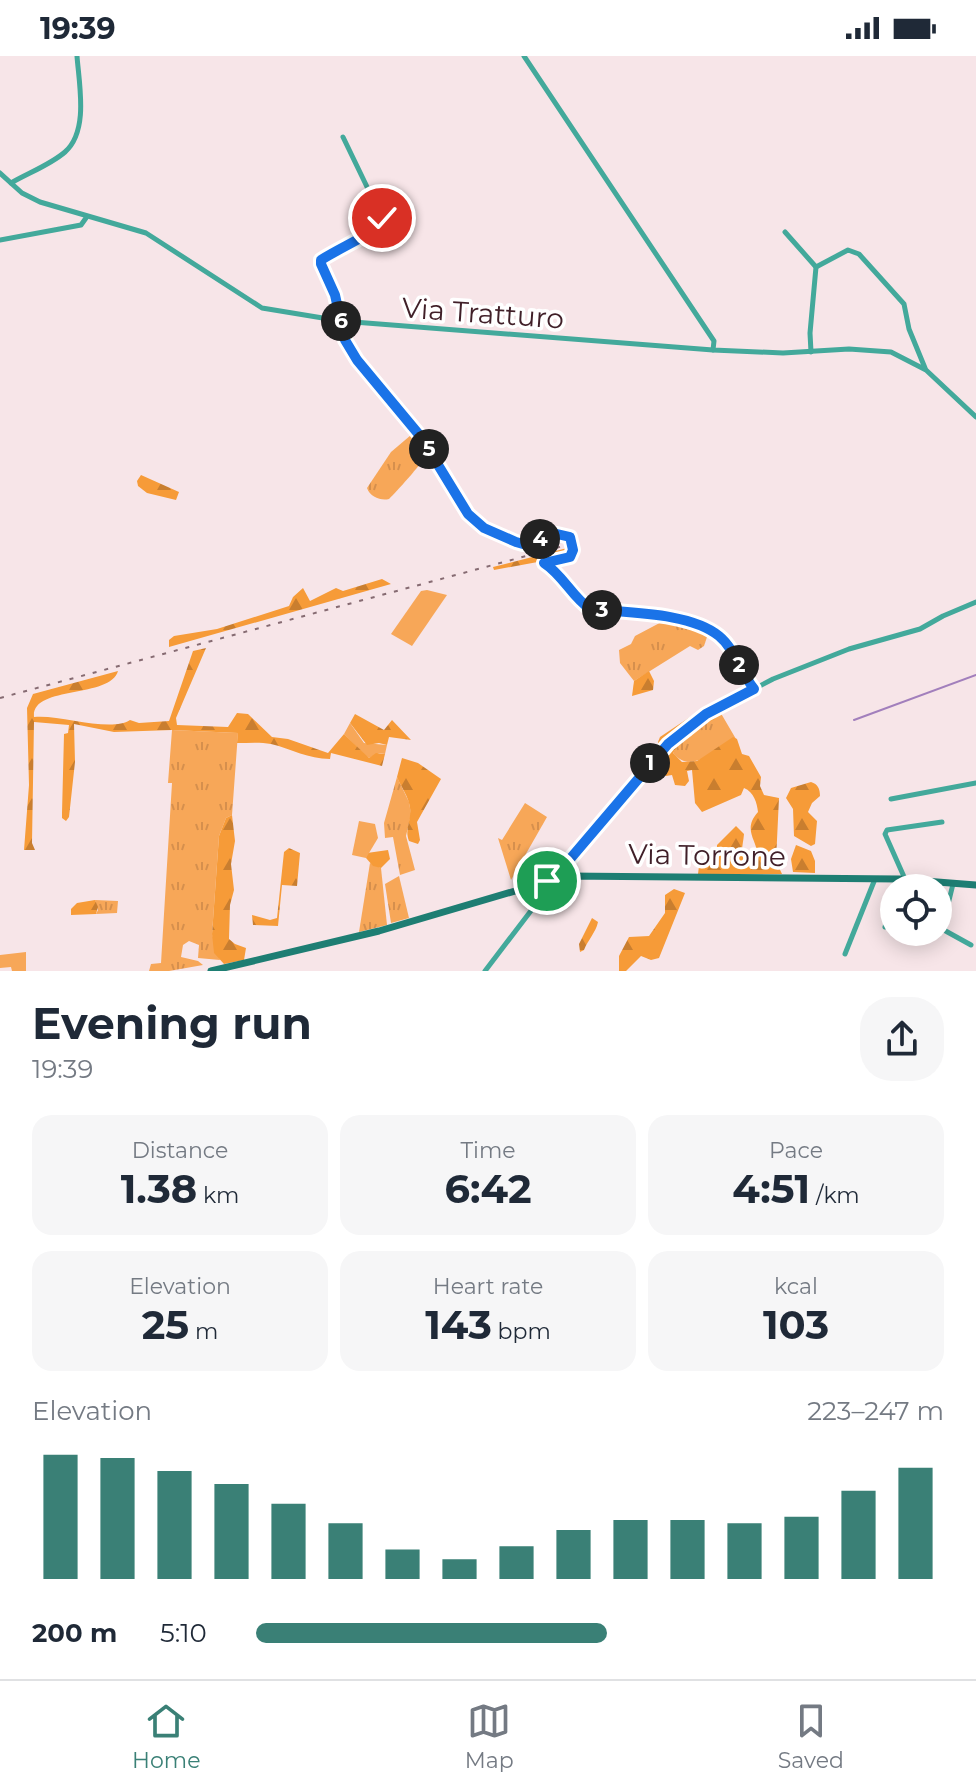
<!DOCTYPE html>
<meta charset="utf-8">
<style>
:root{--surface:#fff;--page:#f6f6f7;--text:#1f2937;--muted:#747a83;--line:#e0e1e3;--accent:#3a8076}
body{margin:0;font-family:Montserrat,sans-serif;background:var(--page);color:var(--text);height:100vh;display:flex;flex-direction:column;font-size:30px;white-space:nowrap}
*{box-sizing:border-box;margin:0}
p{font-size:26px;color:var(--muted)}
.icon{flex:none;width:44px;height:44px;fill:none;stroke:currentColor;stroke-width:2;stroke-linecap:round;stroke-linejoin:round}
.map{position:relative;height:915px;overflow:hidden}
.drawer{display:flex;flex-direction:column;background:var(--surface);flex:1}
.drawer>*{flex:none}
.controls{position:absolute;left:880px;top:818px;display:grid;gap:16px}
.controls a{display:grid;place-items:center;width:72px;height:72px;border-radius:50%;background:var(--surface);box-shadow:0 4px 20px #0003;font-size:40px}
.pin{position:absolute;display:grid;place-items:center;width:68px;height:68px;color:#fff;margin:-34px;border:4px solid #fff;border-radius:50%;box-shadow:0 2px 8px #0007}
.km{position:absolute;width:40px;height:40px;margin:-20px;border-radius:50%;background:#222;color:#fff;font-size:22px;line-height:40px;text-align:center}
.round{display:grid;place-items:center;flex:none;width:84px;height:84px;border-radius:32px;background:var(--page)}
.summary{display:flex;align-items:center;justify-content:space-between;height:136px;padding:0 32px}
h1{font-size:44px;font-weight:700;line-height:60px}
.figures{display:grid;grid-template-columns:repeat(3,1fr);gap:12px;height:136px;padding:8px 32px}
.figures div{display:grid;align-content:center;border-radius:20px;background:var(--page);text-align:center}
.figures b{font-size:40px;font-weight:700}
.figures small{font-size:22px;font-weight:400}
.figures p{font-size:22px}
.chart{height:224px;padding:16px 32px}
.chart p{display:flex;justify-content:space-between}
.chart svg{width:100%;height:144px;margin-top:8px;stroke:var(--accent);stroke-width:6}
ul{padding:0 32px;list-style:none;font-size:26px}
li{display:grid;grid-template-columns:128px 96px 1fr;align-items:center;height:60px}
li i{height:20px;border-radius:10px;background:var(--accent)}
.status{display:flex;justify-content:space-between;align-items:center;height:56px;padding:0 40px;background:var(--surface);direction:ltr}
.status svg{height:22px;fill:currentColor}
.tabs{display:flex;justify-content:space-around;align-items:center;height:112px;border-top:2px solid var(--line);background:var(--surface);font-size:22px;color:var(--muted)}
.tabs a{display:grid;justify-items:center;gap:4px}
.tabs .on{color:var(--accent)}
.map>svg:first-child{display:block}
</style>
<div class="status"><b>19:39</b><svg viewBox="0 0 49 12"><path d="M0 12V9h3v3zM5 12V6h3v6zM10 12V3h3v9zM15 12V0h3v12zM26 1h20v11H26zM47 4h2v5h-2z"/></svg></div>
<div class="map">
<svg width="976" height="915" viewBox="0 0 976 915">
<defs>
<pattern id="grass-tufts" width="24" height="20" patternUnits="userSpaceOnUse" patternTransform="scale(2)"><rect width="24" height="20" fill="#f7a758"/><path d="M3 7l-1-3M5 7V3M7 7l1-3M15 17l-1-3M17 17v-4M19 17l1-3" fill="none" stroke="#d58f4d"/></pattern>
<pattern id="forest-firs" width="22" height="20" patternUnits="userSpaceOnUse" patternTransform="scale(2)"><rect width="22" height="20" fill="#f69b38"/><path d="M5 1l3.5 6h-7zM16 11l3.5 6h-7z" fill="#c97e2f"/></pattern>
</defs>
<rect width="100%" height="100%" fill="#f7e5e8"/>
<g fill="url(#grass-tufts)">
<path d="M411,379c6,4 14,14 13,22 -1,6 -29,36 -35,42 -8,2 -19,-2 -22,-11l24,-36z"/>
<polygon points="669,562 709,575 704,590 698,594 690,590 634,625 620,607 619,594 631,588 635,580"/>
<path d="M719,654l17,29 -3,-1c-17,12 -42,37 -60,15l5,-9 13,-8 10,-14 4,2z"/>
<polygon points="350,667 364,687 387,689 385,698 379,697 369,702 366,700 344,678"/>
<polygon points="172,674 238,677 232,759 226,762 219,780 212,878 220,904 198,902 199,889 189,885 183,889 181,901 198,905 203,909 169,915 149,915 151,908 161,907 172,727 168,727"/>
<polygon points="397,721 409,746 411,758 406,780 415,814 400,819 393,781 385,782 384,767"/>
<polygon points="525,747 547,761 511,824 498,782 502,784"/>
<polygon points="370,807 381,812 387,869 359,876"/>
<polygon points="399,820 409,862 391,867 385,828"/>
<polygon points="95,844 118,845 117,857 96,858 98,854"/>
<polygon points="26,896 26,915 12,915 11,911 0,912 0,899"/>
</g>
<g fill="url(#forest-firs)">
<polygon points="141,419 179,436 176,444 147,437 138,430 137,425"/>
<polygon points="571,491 570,500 494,514 493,511"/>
<polygon points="382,523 391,528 169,591 169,584 174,580 217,573 289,550 293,541 303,532 310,545 336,532 343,535"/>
<path d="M206,592l-30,70 1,7 51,2 9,-14 11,1 24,23 16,2 40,14 16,-19 25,24 7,-5 9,1 -3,12 -51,-13 -1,6c-22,0 -38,-10 -59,-15 -10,-2 -22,-1 -34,-1l1,-10 -66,-3 -58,2 -40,-8 1,38 -6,55 -3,4 -4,-3v-5l2,-79 4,-1 1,-8 -35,-3 -2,121 3,7h-11l5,-65 -2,-77 6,-14 85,-23c-8,28 -87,14 -84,46 26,-3 76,16 96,3l9,3 30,-2 24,-70z"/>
<polygon points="649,615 654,625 653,634 632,640 634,625"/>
<path d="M709,654l7,3 -1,6 -10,5 -7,-6 -10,8 4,4 -1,6 -9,3 -9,14 9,9 15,-1 36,-24 4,2 5,15 7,2 12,21 -1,9 4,9 15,3 -3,63 6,13h-84l1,-8 10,-4 8,-7v-10l19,-19 8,8c-1,13 -6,21 6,30 20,-17 -13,-29 8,-52 -1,-9 -4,-20 -14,-24l-3,7 -39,17 -7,-9 -3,-33 -5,1 2,10 -4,5 -10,-1 -3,-10 -6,1 -5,-3 -3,-31 2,-5 36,-24z"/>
<polygon points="355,658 384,674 392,664 411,684 389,681 387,689 379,687 367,689 350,667"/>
<path d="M402,702l16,5 23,16 -24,43 3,18 -2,4 -9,-3c-5,-12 3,-21 1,-33 -1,-11 -9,-21 -13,-31z"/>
<path d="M811,726c7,2 9,7 9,14l-8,7 -4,9 9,9 -2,23 -4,2 -17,-10 -1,-27 -7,-11 5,-10z"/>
<polygon points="232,759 235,785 231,808 234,834 230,849 229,883 235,888 246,892 244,904 224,908 214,897 212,878 219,780 226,762"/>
<polygon points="796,789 811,795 815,805 815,817 793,816 791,803"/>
<polygon points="289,792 300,797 297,830 282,829 278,870 253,869 252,859 270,864 277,862 284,796"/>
<polygon points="388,794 390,803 381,812 373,810 366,802 367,797"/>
<polygon points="674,833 685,837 659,902 651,904 641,900 626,915 619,915 619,900 629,881 649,880 665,857 665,839"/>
<polygon points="95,844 98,851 96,858 71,859 71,853 77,847"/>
<path d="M592,862l6,4c-2,10 -10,18 -14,28l-4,2 -1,-8z"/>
</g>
<g fill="#f7a758">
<polygon points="427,534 447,539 412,590 391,578 421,535"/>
<polygon points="359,765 375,768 378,782 366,802 352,799"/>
</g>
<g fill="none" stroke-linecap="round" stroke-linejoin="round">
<polyline stroke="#a27fbc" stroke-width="2" points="854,664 976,619"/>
<g stroke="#43a99b" stroke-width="5">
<polyline points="524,0 714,285 713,294"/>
<path d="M343,81l39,81 -1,7 -4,4 -56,31 14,35 10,45 12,20 64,77 47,77 16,14 32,14 7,2 34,-10 13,3 3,13 -3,7 -26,6c19,13 28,34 46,46 36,4 100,3 129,27 16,13 22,37 35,53"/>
<polyline points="0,117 22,137 40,146 146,177 262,252 341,265 713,294 783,297 849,293 891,296 926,314 976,361"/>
<path d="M11,127c17,-10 39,-18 54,-31 24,-21 14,-68 12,-96"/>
<polyline points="785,176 816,211 810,277 811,296"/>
<polyline points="0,184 81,169 86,162"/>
<polyline points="816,211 848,194 859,198 904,248 909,273 925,312"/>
<polyline points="891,743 976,727"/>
<polyline points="553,823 650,706 682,676 706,658 773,623 849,593 920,573 943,560 976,546"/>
<polyline points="905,823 885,778 887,774 942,766"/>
<polyline points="953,828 942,873 971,889"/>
<polyline points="885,871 894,841"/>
<polyline points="845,898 875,823"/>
<polyline points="485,915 543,839 547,825"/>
</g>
<polyline stroke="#1e7e73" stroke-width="7" points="211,915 379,875 566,820 899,823 976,829"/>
<polyline stroke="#866b72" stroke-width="2" stroke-dasharray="4 8" stroke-linecap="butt" points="0,642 567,489"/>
</g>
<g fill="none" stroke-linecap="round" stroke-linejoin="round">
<defs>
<path id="route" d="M382,162l-1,7c-19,14 -41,23 -60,35v4l14,31 10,45 12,20 64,77 47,77 16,14 32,14 7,2 34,-10 13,3 3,13 -3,7 -26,6c19,12 28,34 46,46 36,4 100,3 129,27 16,13 22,37 35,53l-48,25 -38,30 -115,135 -6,2"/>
</defs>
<use href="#route" stroke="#fff" stroke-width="16"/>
<use href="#route" stroke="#1a73e8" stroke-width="10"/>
</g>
<g text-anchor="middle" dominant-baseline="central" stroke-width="7" stroke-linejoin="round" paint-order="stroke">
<g font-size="28" fill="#401f28" stroke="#fff">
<text transform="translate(483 257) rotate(4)">Via Tratturo</text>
<text transform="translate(707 799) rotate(1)">Via Torrone</text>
</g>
</g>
</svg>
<div class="controls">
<a><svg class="icon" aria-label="locate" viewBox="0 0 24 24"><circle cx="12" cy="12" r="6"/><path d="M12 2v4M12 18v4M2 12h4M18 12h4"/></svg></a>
</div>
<div class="pin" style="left:547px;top:825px;background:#1e9e55"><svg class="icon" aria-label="arrive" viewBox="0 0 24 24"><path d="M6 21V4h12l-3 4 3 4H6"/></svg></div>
<div class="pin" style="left:382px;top:162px;background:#d93025"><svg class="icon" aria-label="check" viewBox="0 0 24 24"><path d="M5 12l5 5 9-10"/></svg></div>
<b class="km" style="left:650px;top:707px">1</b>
<b class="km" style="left:739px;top:609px">2</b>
<b class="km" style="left:602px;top:554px">3</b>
<b class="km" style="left:540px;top:483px">4</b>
<b class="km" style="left:429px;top:393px">5</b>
<b class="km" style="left:341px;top:265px">6</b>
</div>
<section class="drawer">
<div class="summary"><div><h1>Evening run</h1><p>19:39</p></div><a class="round"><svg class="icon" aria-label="share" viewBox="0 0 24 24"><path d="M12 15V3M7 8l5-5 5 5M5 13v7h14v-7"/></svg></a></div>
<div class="figures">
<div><p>Distance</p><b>1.38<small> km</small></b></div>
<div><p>Time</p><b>6:42</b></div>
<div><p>Pace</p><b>4:51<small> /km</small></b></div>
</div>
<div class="figures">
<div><p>Elevation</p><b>25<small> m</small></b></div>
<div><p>Heart rate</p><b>143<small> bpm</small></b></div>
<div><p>kcal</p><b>103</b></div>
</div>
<div class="chart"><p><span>Elevation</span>223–247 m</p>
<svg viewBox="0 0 160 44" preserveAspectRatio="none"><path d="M5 44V6M15 44V7M25 44V11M35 44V15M45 44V21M55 44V27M65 44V35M75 44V38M85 44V34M95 44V29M105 44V26M115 44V26M125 44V27M135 44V25M145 44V17M155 44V10"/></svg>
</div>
<ul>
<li><b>200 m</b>5:10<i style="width:51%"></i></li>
</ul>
</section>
<nav class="tabs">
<a class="on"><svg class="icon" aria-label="home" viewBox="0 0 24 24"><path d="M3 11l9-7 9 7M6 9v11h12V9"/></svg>Home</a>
<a><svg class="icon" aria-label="map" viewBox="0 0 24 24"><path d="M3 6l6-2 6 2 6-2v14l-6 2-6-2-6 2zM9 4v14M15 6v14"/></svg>Map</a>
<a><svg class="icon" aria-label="saved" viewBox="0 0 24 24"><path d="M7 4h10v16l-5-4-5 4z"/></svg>Saved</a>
</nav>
